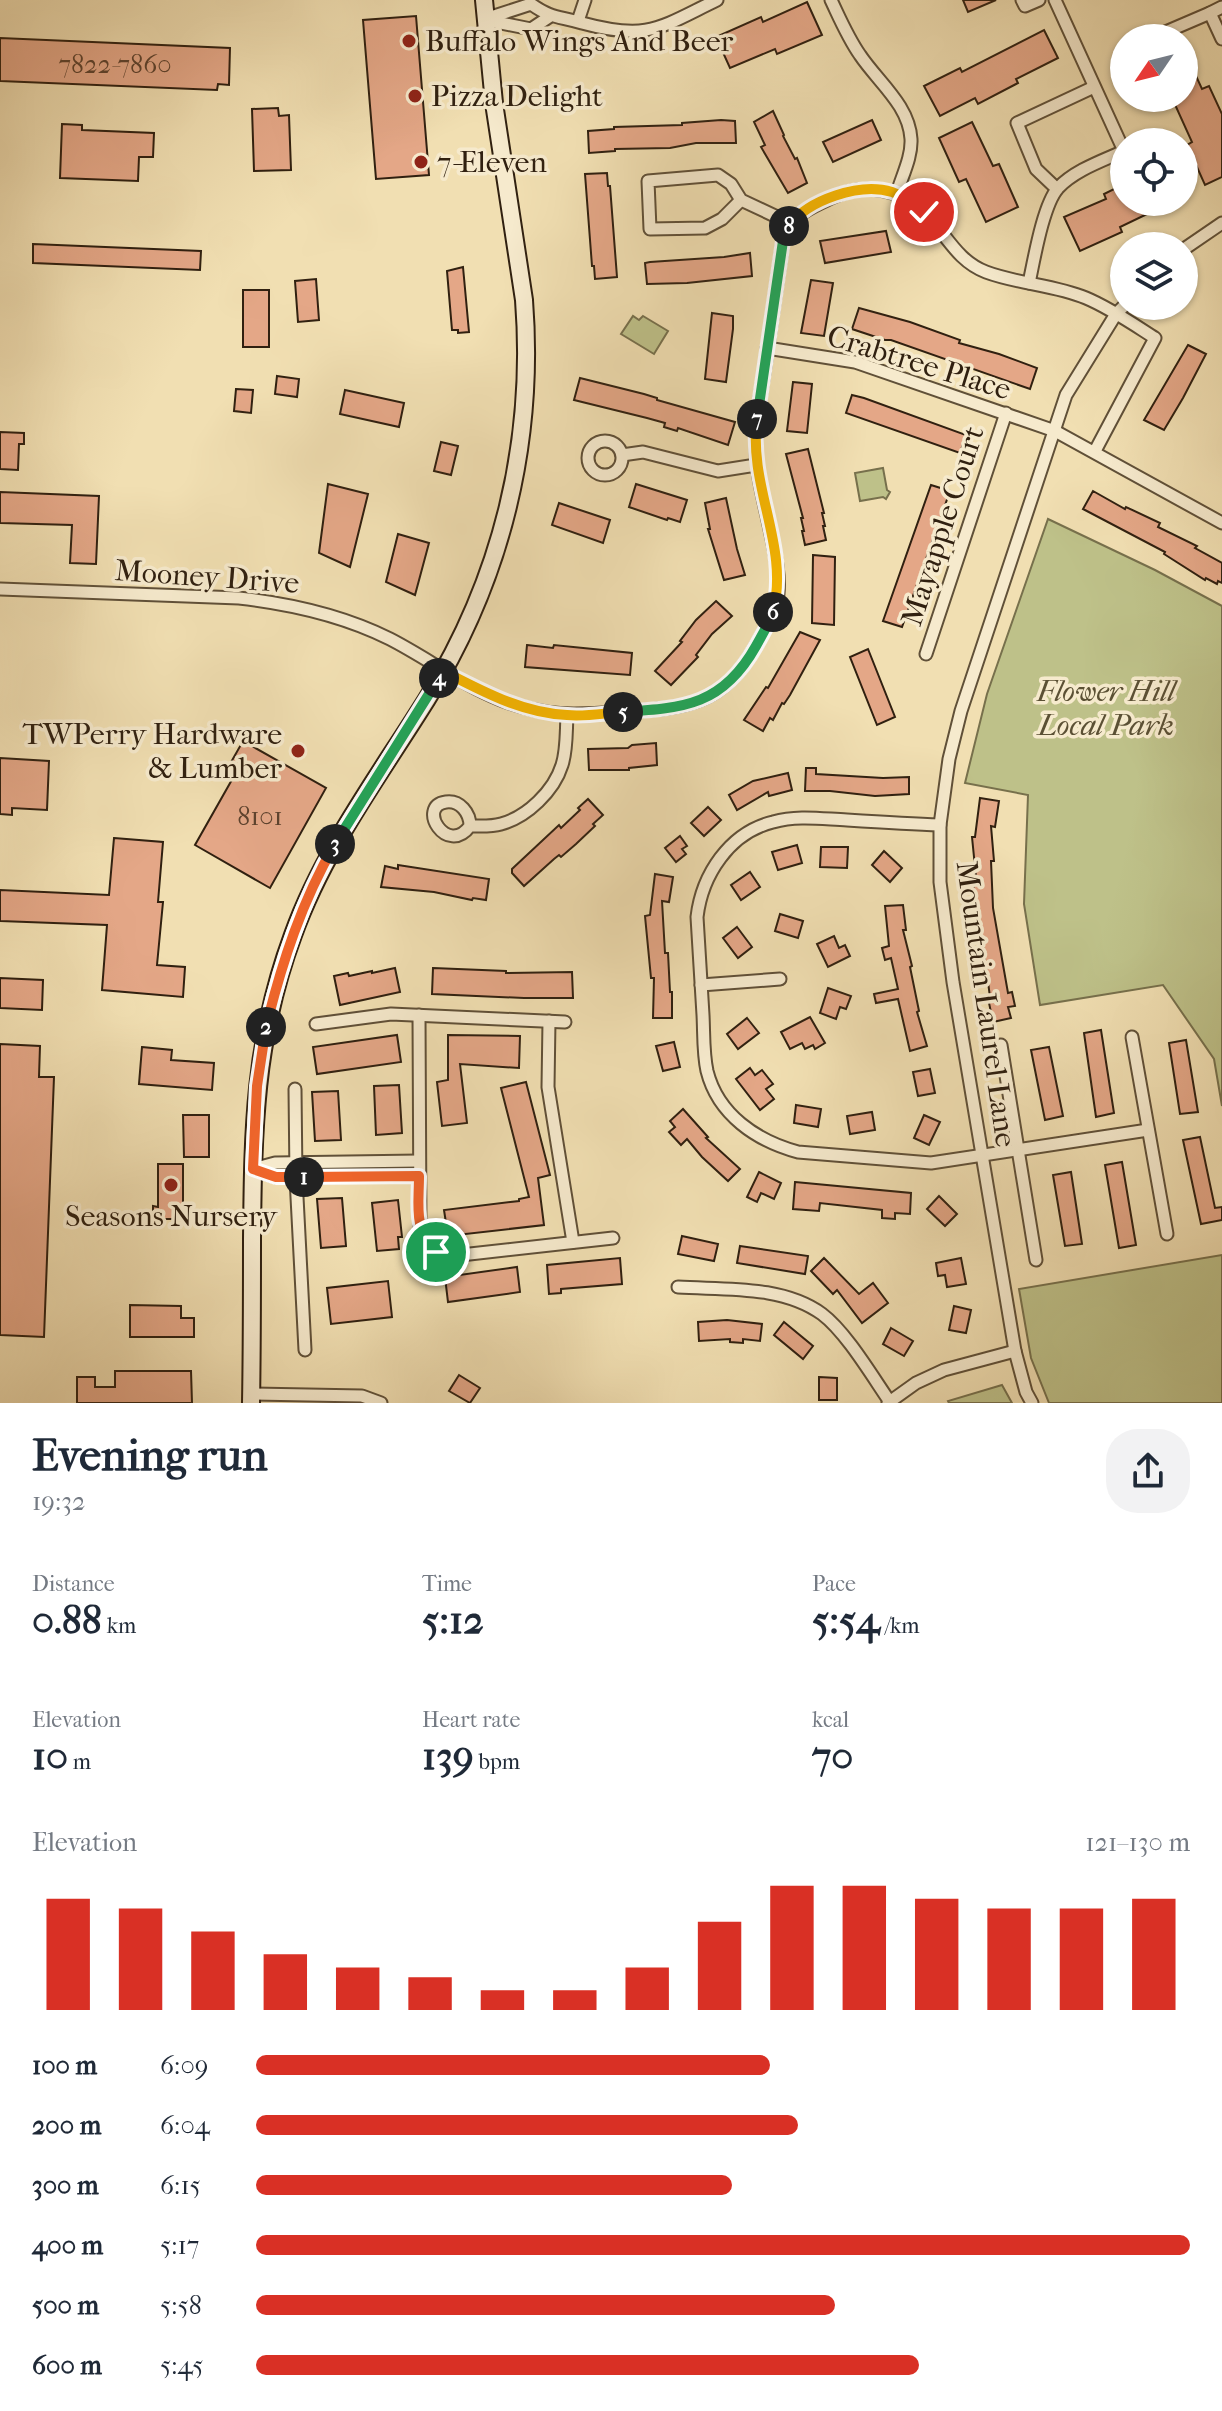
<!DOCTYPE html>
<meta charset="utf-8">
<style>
:root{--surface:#fff;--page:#f2f2f3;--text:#1f2937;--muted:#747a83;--accent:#d93025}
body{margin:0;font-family:"IM FELL French Canon",serif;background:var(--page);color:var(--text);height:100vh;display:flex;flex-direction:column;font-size:30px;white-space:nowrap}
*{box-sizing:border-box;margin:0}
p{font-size:26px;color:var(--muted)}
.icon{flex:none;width:44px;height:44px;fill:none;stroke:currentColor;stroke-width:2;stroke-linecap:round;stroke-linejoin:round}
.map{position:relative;height:1403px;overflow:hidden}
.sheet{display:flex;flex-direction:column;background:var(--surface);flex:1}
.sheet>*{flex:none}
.needle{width:52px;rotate:235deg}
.buttons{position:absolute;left:1110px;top:24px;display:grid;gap:16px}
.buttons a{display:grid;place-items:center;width:88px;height:88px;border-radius:50%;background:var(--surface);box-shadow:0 2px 6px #0004;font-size:40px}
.pin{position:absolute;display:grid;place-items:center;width:68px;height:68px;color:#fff;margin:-34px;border:4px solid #fff;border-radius:50%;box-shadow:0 2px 8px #0007}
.km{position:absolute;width:40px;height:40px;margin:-20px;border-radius:50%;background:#222;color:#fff;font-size:22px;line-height:40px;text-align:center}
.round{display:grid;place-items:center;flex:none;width:84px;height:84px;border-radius:32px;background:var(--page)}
.head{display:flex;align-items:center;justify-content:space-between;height:136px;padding:0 32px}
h1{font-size:44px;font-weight:700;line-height:60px}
.stats{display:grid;grid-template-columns:repeat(3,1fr);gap:12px;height:136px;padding:8px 32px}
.stats div{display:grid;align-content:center}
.stats b{font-size:40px;font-weight:700}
.stats small{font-size:22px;font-weight:400}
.stats p{font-size:22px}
.chart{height:224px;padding:16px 32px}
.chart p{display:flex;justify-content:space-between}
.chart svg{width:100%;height:144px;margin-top:8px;stroke:var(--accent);stroke-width:6}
ul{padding:0 32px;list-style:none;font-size:26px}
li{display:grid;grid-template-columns:128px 96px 1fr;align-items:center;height:60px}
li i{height:20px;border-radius:10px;background:var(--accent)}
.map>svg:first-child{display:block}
</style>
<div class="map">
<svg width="1222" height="1403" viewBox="0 0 1222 1403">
<rect width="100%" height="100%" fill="#f1dfb2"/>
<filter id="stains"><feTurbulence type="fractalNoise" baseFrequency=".0025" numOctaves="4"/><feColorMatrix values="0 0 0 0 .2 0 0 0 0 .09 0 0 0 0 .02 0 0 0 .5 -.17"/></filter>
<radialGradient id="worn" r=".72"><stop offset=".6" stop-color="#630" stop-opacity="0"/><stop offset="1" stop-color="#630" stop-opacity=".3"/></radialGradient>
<g fill="#bec189" stroke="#77704c" stroke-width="2">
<polygon points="643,316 668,331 654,354 621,334 633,316 639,320"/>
<polygon points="883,468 887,490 890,492 886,499 883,497 860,501 855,473"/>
<polygon points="1048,519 1155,570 1222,606 1222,1106 1214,1059 1163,985 1040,1005 1024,904 1028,795 965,783 987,694"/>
<polygon points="1222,1255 1222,1403 1049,1403 1031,1358 1019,1289"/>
<polygon points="1002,1385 1012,1403 949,1403 948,1401"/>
</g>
<g fill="#e4a787" stroke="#302010" stroke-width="2">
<polygon points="963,0 996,0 968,12"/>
<polygon points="807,2 822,35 777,54 775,49 730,68 716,37 761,17 763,22"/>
<polygon points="416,16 429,175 376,179 363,20"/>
<polygon points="1044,30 1058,58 1016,79 1018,83 978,104 975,98 940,116 924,86 960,68 962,72"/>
<polygon points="0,38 230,48 229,85 218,84 217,90 0,81"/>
<polygon points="1184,50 1202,89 1209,86 1222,114 1222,177 1205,185 1187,145 1192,142 1172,98 1184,98"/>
<polygon points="278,108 279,116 289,115 291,170 254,171 252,109"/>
<polygon points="773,111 784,135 783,136 795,159 797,158 807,183 788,193 761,147 765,145 754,122"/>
<polygon points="721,120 735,121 736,143 696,143 670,148 615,149 615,151 589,153 588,131 614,129 614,127 682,125 682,123"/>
<polygon points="872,120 881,140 833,162 823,142"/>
<polygon points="972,122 993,166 999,164 1018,207 986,222 966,179 959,182 939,138"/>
<polygon points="62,124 82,125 82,130 154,133 153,157 139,157 138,181 60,178"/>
<polygon points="607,173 608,186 610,186 617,277 595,279 594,266 592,266 585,174"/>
<polygon points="1124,184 1124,202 1172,202 1120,227 1122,232 1080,251 1064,217 1106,199 1104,194"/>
<polygon points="886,231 891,252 825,263 820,241"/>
<polygon points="33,244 201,251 200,270 33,263"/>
<polygon points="750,253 752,276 687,283 647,284 645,263 650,262 724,257"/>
<polygon points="463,267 469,332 458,333 458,330 452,330 447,271"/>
<polygon points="316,279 319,320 298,322 295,281"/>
<polygon points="811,280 833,283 824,336 801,333"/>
<rect x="243" y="290" width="26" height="57"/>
<polygon points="859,308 910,322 960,340 959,343 999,354 1037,368 1030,389 891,340 885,340 852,329"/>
<polygon points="712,313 733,316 733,329 726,382 705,379"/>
<polygon points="1188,345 1206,354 1183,398 1164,430 1144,420"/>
<polygon points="277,376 299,379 297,397 275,394"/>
<polygon points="580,378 644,394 657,398 657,400 735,422 728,445 678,428 677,431 664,427 665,423 647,418 574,400"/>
<polygon points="793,382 812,384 807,433 787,431"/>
<polygon points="236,389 253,390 251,413 234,411"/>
<polygon points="345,390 404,403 399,427 340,414"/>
<polygon points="852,395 864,398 966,435 960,453 846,413"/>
<polygon points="0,432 24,433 24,444 19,444 18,470 0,469"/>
<polygon points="441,442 458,446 451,475 434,471"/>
<polygon points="808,449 824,513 822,513 825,526 823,526 826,540 805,545 802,531 804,531 801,518 803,518 786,454"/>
<polygon points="328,484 368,494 350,567 319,553"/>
<polygon points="636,484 687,500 680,522 668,518 667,520 629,507"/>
<polygon points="931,485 950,491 902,627 883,621"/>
<polygon points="1093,491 1125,509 1126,507 1160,523 1158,527 1197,546 1195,548 1222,563 1222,583 1218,581 1217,584 1206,578 1205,580 1164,554 1165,552 1083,509"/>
<polygon points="0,492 99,496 96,564 70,563 72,525 0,523"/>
<polygon points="726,498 737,549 745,575 724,580 708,529 710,529 705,503"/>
<polygon points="559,503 610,520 603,543 552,525"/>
<polygon points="398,534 429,543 415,595 386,582"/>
<polygon points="813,555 835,557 834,625 812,623"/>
<polygon points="716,601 732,616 712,634 696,655 698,657 671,685 655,671 682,642 680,641 696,620"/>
<polygon points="800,632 820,640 790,695 784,704 782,703 773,720 770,718 763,731 744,720 766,687 768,688"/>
<polygon points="527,645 553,648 554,645 632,653 630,675 525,667"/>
<polygon points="868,649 895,717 877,725 850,657"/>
<polygon points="243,741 326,788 270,888 195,845 238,769 230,764"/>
<polygon points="656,743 657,765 629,768 629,770 589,770 588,749 628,748 632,745"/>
<polygon points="0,758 49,761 47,810 12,808 12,815 0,814"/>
<polygon points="806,768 816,768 816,774 883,778 909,777 909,794 875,796 830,791 805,791"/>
<polygon points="788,773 792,790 769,796 768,792 737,810 729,795 753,781"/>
<polygon points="980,798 999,801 995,827 991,826 994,861 991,861 993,908 1008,993 1012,992 1015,1006 1008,1007 1011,1018 993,1022 988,998 990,997 983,944 979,944 975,917 973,877 976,877 972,837 975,837"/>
<polygon points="588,799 603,815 593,824 595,826 576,844 561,857 559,855 554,859 524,886 512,873 512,869 559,825 561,828 580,810 578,808"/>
<polygon points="708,807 721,820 704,836 691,823"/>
<polygon points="680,836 687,846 682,849 686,854 676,862 665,848"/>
<polygon points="114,838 163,842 158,902 163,902 157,965 185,967 183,997 102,990 107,925 0,921 0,890 109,895"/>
<polygon points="797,845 802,863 778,870 772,852"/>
<polygon points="821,847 848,847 847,868 820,867"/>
<polygon points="884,851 902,868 890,882 872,865"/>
<polygon points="398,865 489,879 486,900 473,898 472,900 434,892 381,887 385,866 398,869"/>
<polygon points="750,872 760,887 741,900 731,885"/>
<polygon points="655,874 673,877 669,902 662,901 665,953 668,953 670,992 672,992 672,1018 653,1018 654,978 651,978 645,916 650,915"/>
<polygon points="903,905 906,930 903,930 912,966 910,967 919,1011 917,1012 927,1046 910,1051 898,999 876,1003 874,994 898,989 891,958 885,960 882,948 889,946 885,906"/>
<polygon points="780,914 803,921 798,938 775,931"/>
<polygon points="737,927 752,947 738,958 723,938"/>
<polygon points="834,936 839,948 845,945 850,956 828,967 817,944"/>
<polygon points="395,968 400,992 340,1005 334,976 348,973 349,976 372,971 372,973"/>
<polygon points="433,968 506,971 506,973 572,972 573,998 524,998 432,994"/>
<polygon points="0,978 43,980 42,1010 0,1008"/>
<polygon points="828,988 851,996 846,1009 840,1007 836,1019 820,1013"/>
<polygon points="810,1017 825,1043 815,1049 813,1045 805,1049 802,1043 790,1049 781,1032"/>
<polygon points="747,1018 759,1033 738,1049 727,1034"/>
<polygon points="1101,1030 1114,1113 1096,1117 1084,1033"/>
<polygon points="397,1035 401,1062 317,1074 313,1047"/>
<polygon points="448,1035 520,1036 519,1068 460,1064 467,1123 442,1126 437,1082 448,1080"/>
<polygon points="1186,1040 1198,1112 1180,1114 1169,1043"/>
<polygon points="674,1042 680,1067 663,1071 656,1046"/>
<polygon points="0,1044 40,1046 39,1077 54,1077 44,1337 0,1335"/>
<polygon points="142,1047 172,1050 171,1060 214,1063 212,1090 139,1084"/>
<polygon points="1049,1047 1063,1116 1045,1120 1031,1050"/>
<polygon points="750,1068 755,1075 762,1070 773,1084 766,1089 774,1099 760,1110 736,1079"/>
<polygon points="930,1069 935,1093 918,1096 913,1072"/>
<polygon points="526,1082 550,1175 538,1178 544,1225 448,1236 444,1210 519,1201 519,1199 529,1197 501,1088"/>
<polygon points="399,1085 402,1133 376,1135 374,1086"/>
<polygon points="338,1091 341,1140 315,1141 312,1092"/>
<polygon points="796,1105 821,1109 818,1127 794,1123"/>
<polygon points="683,1109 708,1137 706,1138 740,1169 728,1181 702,1157 687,1139 681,1145 669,1132 675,1127 670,1121"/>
<polygon points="872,1112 875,1130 850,1134 847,1116"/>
<polygon points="183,1115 209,1115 209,1157 184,1157"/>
<polygon points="924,1115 940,1122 929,1145 914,1138"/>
<polygon points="1200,1137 1215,1208 1222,1207 1222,1220 1201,1224 1183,1140"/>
<polygon points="1122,1162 1136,1245 1119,1248 1105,1165"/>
<polygon points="158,1164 183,1164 183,1219 153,1219 153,1206 158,1207"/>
<polygon points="759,1172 781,1183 774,1199 761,1193 757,1202 747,1197"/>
<polygon points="1071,1172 1082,1244 1065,1246 1053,1175"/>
<polygon points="795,1182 911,1193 910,1214 895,1213 895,1219 882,1218 882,1210 820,1203 819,1211 793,1209"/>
<polygon points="939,1196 957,1214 945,1226 927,1209"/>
<polygon points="342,1198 346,1246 321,1248 317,1199"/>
<polygon points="398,1200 402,1237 398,1237 399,1249 377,1251 372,1203"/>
<polygon points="682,1236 718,1244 714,1261 678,1254"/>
<polygon points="740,1246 808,1256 805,1274 737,1263"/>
<polygon points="620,1258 622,1284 561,1289 561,1293 549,1294 547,1265"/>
<polygon points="824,1258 859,1294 873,1283 888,1303 862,1323 837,1290 833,1294 811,1271"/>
<polygon points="961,1258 966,1284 947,1287 945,1275 938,1276 936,1263"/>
<polygon points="517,1267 520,1292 448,1302 445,1277"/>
<polygon points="388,1281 392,1317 331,1324 327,1288"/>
<polygon points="130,1305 181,1306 181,1318 194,1318 194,1337 130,1337"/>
<polygon points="954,1306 971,1310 966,1333 949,1330"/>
<polygon points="727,1320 762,1324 760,1341 743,1339 743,1343 730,1342 730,1339 699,1341 698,1322"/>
<polygon points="784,1322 813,1346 803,1359 774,1335"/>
<polygon points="891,1328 913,1341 904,1356 883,1344"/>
<polygon points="115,1371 191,1371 192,1403 77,1403 77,1377 95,1377 95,1387 115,1387"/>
<polygon points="459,1375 480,1388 470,1403 449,1391"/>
<polygon points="819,1377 837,1378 837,1400 819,1400"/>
</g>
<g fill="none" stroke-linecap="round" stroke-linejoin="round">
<defs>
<g id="minor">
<path d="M831,0c9,19 17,38 29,55 18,27 49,50 51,84 1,18 -9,37 -14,54"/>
<polyline points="1022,0 1025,6 1039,0"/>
<polyline points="1222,7 1210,13 1222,39"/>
<path d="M485,19l46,-15c21,15 28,12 51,19 66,18 77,5 135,-23"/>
<polyline points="486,20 531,29 549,17"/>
<polyline points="578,21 585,0"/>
<polyline points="1154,37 1210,13"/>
<polyline points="1057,189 1036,169 1017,123 1094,87"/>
<polyline points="741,200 722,219 705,228 650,229 648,181 718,175 731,184 741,200 790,223"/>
<polyline points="1184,249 1222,223"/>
<path d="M1029,283c5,-23 14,-78 29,-95 17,-18 44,-27 66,-37l-69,-151"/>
<polyline points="767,348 855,362 1055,431 1222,523"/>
<circle cx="605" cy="458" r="17"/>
<polyline points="622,455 643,452 718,471 756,465"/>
<path d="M0,589l239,9c53,6 103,17 151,41 37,19 71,45 111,61 44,17 74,15 119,12 66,-4 102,-5 137,-68 9,-16 18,-32 21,-50 2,-20 -3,-41 -7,-60 -7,-34 -17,-66 -15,-101 1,-20 5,-41 8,-60 6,-44 13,-88 19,-132 11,-28 22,-30 48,-43 33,-16 69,-10 95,16 20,20 31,47 60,58 32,12 69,13 100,26 24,10 47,26 69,40l-60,113"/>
<polyline points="926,654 1006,413"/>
<path d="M940,825c-31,-1 -62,-3 -93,-5 -25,-1 -49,-5 -74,2 -44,11 -71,53 -76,95 2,33 4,66 6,98 1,18 0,38 4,56 11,44 50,70 91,81l133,11 217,-33"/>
<path d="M470,826c0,-13 -10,-26 -24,-24 -30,4 1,55 24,24 10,0 21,1 31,-2 26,-7 53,-33 61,-59 5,-15 4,-34 5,-49"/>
<polyline points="701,985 780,979"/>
<path d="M419,1015l1,211c5,17 15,29 32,30l161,-18"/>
<polyline points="549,1021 548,1087 573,1242"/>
<polyline points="316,1024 391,1014 565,1022"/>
<polyline points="1132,1037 1167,1234"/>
<polyline points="1001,1045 1036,1260"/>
<polyline points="295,1089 296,1178 305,1350"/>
<polyline points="253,1169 276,1177 419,1176"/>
<polyline points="253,1169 275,1163 419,1161"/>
<path d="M678,1287c47,3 104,-2 144,27 24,18 50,62 68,88"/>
<polyline points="251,1394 362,1396 381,1403"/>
<polyline points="888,1403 916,1383 944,1370 1015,1351"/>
<polyline points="1032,1403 1026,1392 1015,1351 953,982 940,882 940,825 949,759 961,711 1066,395 1116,314 1124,306"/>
</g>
<path id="secondary" d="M251,1403c1,-55 1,-109 1,-164 1,-109 2,-199 41,-304 31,-86 86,-159 134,-236 75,-121 108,-257 97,-399l-30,-197 -10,-103"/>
</defs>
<use href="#minor" stroke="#605038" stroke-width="15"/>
<use href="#secondary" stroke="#302010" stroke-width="20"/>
<use href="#minor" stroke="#f6eacd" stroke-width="11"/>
<use href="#secondary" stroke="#f6eacd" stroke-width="16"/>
</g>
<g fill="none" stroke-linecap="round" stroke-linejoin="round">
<defs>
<path id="split-1" d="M304,1177l115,-1c0,30 -6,52 17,76"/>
<polyline id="split-2" points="266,1027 257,1086 253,1169 276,1177 304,1177"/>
<path id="split-3" d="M266,1027c16,-65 36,-126 69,-183"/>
<polyline id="split-4" points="335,844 439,678"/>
<path id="split-5" d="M439,678l4,-7c39,20 79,42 124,44 18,2 38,-2 56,-3"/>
<path id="split-6" d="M623,712c62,-4 100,-7 133,-66 6,-11 13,-22 17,-34"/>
<path id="split-7" d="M757,419c-9,68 33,128 16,193"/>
<polyline id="split-8" points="757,419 783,241 789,226"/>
<path id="split-9" d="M789,226c19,-26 71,-44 103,-34 12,4 22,13 32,20"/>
</defs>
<use href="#split-1" stroke="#fff" stroke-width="16"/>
<use href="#split-2" stroke="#fff" stroke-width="16"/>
<use href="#split-3" stroke="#fff" stroke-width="16"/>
<use href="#split-4" stroke="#fff" stroke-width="16"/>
<use href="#split-5" stroke="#fff" stroke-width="16"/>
<use href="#split-6" stroke="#fff" stroke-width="16"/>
<use href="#split-7" stroke="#fff" stroke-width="16"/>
<use href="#split-8" stroke="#fff" stroke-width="16"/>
<use href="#split-9" stroke="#fff" stroke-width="16"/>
<use href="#split-1" stroke="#f0652b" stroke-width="10"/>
<use href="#split-2" stroke="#f0652b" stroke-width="10"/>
<use href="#split-3" stroke="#f0652b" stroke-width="10"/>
<use href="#split-4" stroke="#22a559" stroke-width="10"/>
<use href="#split-5" stroke="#f5b400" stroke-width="10"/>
<use href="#split-6" stroke="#22a559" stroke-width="10"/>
<use href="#split-7" stroke="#f5b400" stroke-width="10"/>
<use href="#split-8" stroke="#22a559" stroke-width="10"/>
<use href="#split-9" stroke="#f5b400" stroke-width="10"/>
</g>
<g fill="#8f2418" stroke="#f6eacd" stroke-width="3">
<circle cx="409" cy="41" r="8"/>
<circle cx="415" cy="96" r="8"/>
<circle cx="421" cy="162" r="8"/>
<circle cx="298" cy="751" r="8"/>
<circle cx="171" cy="1185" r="8"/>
</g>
<g text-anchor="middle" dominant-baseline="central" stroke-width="7" stroke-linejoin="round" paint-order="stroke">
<g font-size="26" fill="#5d422e">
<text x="115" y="64">7822-7860</text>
<text x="260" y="816">8101</text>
</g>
<g font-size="30" fill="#302010" stroke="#f6eacd" text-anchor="start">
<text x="425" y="41">Buffalo Wings And Beer</text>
<text x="431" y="96">Pizza Delight</text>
<text x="437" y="162">7-Eleven</text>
<text x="282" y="734" text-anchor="end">TWPerry Hardware<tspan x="282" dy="34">&amp; Lumber</tspan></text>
<text x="171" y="1216" text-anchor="middle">Seasons Nursery</text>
</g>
<g font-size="30" fill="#302010" stroke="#f6eacd">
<text transform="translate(919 363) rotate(17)">Crabtree Place</text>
<text transform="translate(943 526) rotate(-72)">Mayapple Court</text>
<text transform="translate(207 577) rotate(4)">Mooney Drive</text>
<text transform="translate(986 1004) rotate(82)">Mountain Laurel Lane</text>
</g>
<g font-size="30" font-style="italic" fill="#5b5034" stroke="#f6eacd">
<text x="1106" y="691">Flower Hill<tspan x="1106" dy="34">Local Park</tspan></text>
</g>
</g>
<rect width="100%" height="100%" filter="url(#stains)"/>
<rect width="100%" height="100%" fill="url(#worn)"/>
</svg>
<div class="buttons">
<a><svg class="needle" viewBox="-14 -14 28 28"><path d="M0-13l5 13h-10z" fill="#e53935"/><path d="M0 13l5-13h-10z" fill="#747a83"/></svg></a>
<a><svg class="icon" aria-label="locate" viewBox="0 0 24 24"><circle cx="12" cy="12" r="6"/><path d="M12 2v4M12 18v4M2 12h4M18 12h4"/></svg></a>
<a><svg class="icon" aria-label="layers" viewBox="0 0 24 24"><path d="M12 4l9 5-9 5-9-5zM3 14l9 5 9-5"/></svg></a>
</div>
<div class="pin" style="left:436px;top:1252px;background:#1e9e55"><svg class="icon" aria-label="arrive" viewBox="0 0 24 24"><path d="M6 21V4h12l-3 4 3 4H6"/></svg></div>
<div class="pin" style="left:924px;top:212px;background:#d93025"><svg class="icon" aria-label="check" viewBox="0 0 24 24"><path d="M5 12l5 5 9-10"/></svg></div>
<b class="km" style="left:304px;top:1177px">1</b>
<b class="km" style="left:266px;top:1027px">2</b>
<b class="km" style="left:335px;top:844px">3</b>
<b class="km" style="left:439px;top:678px">4</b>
<b class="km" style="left:623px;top:712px">5</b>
<b class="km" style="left:773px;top:612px">6</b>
<b class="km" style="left:757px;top:419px">7</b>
<b class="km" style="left:789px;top:226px">8</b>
</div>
<section class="sheet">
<div class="head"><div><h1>Evening run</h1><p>19:32</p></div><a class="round"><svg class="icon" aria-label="share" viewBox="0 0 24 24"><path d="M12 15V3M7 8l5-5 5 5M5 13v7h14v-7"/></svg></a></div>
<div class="stats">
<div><p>Distance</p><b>0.88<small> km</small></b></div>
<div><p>Time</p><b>5:12</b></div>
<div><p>Pace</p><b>5:54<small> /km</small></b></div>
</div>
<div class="stats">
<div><p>Elevation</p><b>10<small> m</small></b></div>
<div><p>Heart rate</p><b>139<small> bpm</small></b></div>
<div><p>kcal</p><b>70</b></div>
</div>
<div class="chart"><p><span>Elevation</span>121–130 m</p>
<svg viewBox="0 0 160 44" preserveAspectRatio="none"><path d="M5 44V10M15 44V13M25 44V20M35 44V27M45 44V31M55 44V34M65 44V38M75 44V38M85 44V31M95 44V17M105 44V6M115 44V6M125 44V10M135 44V13M145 44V13M155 44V10"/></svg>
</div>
<ul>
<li><b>100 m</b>6:09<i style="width:55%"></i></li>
<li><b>200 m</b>6:04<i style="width:58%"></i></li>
<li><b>300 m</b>6:15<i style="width:51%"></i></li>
<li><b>400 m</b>5:17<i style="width:100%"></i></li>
<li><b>500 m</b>5:58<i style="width:62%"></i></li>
<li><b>600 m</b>5:45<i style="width:71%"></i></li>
</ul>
</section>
